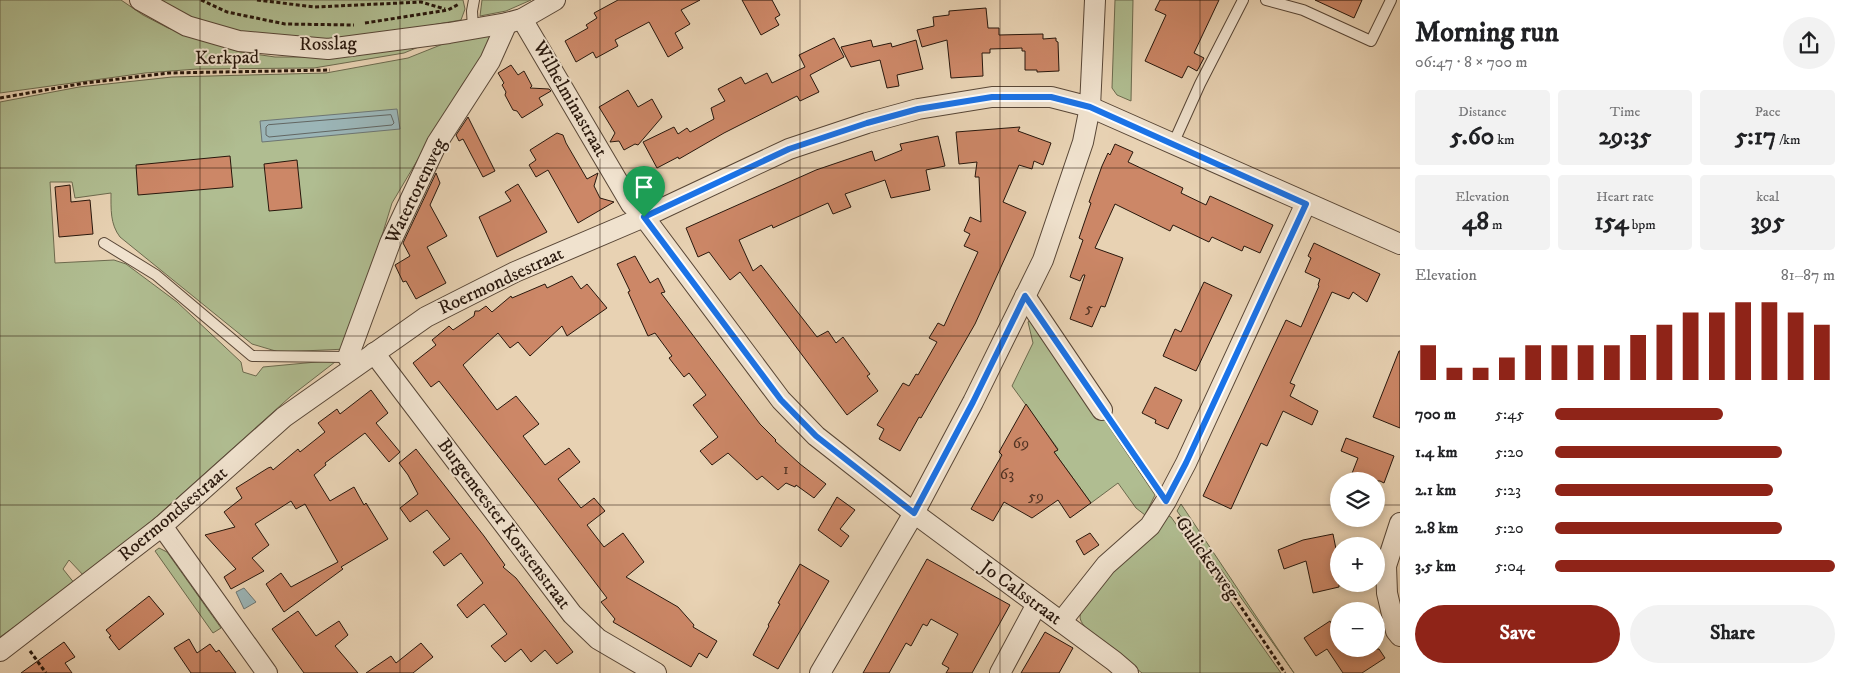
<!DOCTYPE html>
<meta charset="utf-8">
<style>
:root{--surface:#fff;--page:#f2f2f2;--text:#202124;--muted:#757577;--accent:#8f2418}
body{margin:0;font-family:"IM FELL DW Pica",serif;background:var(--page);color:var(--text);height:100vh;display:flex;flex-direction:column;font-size:19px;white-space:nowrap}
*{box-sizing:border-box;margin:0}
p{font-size:16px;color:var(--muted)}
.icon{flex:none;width:28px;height:28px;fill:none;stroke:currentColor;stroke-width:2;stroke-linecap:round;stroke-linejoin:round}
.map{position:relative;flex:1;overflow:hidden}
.details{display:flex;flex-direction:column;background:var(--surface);width:450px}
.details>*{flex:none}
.controls{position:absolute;left:1330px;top:472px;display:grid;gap:10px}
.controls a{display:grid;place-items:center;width:55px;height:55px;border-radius:50%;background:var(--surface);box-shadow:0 2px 8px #0003;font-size:25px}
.pin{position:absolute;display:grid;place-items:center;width:42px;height:42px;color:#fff;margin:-51px -21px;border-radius:50% 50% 50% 0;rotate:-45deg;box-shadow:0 0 5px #0007}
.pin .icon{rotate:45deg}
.round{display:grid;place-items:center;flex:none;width:52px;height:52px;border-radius:26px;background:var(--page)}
.head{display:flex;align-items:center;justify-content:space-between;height:85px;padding:0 15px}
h1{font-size:28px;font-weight:800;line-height:38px}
.figures{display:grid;grid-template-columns:repeat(3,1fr);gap:8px;height:85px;padding:5px 15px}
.figures div{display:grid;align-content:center;border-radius:5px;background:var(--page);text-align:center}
.figures b{font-size:25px;font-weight:800}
.figures small{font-size:14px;font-weight:400}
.figures p{font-size:14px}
.chart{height:140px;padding:10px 15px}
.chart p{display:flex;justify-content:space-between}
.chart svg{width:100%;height:90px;margin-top:5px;stroke:var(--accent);stroke-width:6}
.action{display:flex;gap:10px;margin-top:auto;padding:10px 15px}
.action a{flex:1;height:58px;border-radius:30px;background:var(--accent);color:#fff;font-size:20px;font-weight:800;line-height:58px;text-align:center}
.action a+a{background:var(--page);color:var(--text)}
ul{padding:0 15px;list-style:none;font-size:16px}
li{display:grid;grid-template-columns:80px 60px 1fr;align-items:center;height:38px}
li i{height:12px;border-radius:6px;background:var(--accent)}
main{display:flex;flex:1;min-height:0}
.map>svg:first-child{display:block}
</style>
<main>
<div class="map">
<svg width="1400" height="673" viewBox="0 0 1400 673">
<rect width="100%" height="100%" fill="#e8d2b3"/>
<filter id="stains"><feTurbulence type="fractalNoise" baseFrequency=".004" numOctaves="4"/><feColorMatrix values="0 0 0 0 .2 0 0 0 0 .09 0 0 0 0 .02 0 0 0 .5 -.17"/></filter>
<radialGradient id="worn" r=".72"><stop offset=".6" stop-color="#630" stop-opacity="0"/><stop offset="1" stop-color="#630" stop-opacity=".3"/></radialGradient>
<g fill="#b0bd91" stroke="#6c6a4e">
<polygon points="0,0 121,0 143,15 168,28 240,52 275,57 337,57 421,46 404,53 314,68 197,69 145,73 0,93"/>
<path d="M156,0h307l2,9 -4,11c-49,8 -102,20 -151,20 -39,0 -80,-8 -116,-22 -13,-5 -25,-12 -38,-18z"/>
<polygon points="482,0 531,0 506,11 480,16"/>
<polygon points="1115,0 1133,0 1131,101 1117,95 1112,88"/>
<path d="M490,33l3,7 -31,45 -70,118 -45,146 -68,3 -27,-8 -132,-107c-10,-13 -9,-28 -9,-44l-36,5 -3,-16h-22l5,81 59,-3 12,4 51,38 64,60 2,10 13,4 7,-9 64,-6 8,1 -44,34 -135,121 -71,60 -16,-17 -6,9 12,15 -75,53v-535l79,-15 93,-10 154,-4 82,-15 45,-18z"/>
<polygon points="1034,315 1155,495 1145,515 1136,508 1118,483 1091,503 1054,452 1058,449 1012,386 1033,343 1028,322"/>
<polygon points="1181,504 1294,673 1220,568 1219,569 1177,511"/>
<path d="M1167,515l4,2 110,156h-139l-55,-43c-3,-5 -7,-8 -7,-14 2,-18 71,-85 87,-101z"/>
<polygon points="159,548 167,552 221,628 213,633 155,551"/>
</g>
<g fill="#9bb5b7" stroke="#6d7673">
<polygon points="397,109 400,129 262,142 260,121"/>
<polygon points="244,588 256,602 244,609 236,592"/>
</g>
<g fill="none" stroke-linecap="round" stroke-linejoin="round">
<polygon stroke="#626662" stroke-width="1" points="391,115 394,123 392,125 269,137 266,135 266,127 268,125"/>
</g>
<g fill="#cc8767" stroke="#28170c">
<polygon points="618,0 700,0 681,10 690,24 675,33 683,48 668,57 649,22 615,40 618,46 596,58 593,52 576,62 565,41 588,28 586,25 597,18 594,13"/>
<polygon points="742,0 772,0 780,15 775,18 779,25 761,35"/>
<polygon points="1160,0 1219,0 1194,53 1204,58 1197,71 1188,66 1182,78 1145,61 1166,15 1155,10"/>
<polygon points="1315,0 1362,0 1354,18"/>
<polygon points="986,8 988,28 999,28 999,35 1043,34 1043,39 1056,38 1056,41 1058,42 1059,71 1037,72 1037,70 1025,70 1025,51 1022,51 1022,48 990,49 990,53 982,53 983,76 951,78 947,40 922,47 917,30 934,26 933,17 949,15 949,11"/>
<polygon points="834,38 844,57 810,75 819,92 800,101 797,96 724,133 679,159 678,157 657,168 643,142 674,127 678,134 687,128 690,132 714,119 711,108 725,101 718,89 741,77 745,84 767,73 772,83 805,67 799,55"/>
<polygon points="871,40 873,47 891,43 892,47 916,40 923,69 897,75 899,86 887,88 880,60 851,67 841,47"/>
<polygon points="511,65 518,75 524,71 532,86 530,88 549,89 551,91 539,98 543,105 522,118 517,111 513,110 505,95 506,92 502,85 504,83 498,73"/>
<polygon points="628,90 638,107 652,99 662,117 638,145 635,144 624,150 619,141 610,142 615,133 599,107"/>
<polygon points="468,117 495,171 483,177 463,139 459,141 456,135"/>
<polygon points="1020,127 1018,131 1051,143 1043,165 1034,161 1032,169 1019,165 1003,202 1026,212 975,324 921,418 919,417 900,451 879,439 884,429 877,425 903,383 909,386 916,374 918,375 937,342 929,338 938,323 944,326 978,252 964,246 970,234 964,231 970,217 981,222 979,177 975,177 977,162 959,164 956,132"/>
<polygon points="557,133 563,135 566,143 587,179 598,173 594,186 600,198 614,202 578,223 548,170 536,177 529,165 536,160 530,150"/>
<polygon points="938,136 945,166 926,170 930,190 891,198 885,180 845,194 851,207 833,214 828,203 773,228 772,225 739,240 753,271 761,265 817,337 828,331 836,343 843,337 870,374 867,376 878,391 847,415 740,272 730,280 709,252 698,257 686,228 816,170 872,151 875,161 902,150 900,144"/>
<polygon points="1115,144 1133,152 1128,162 1183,188 1181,193 1206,205 1210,196 1273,225 1260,253 1244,246 1242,251 1212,237 1209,242 1173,225 1170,231 1115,204 1095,248 1123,258 1105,307 1101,306 1092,327 1070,319 1085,275 1083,275 1080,281 1070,277 1083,240 1079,238 1091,203 1089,202 1102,166 1108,153 1110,155"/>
<polygon points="230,156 233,187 138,195 136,165"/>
<polygon points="297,160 302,208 269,211 264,164"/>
<polygon points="436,173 440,183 430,205 447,236 427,247 446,283 416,299 406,281 403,282 395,265 410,256 403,243"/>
<polygon points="518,184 547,232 497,257 479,217 511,201 505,192"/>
<polygon points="70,185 71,202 90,200 93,234 59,237 55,187"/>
<polygon points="1314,243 1380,274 1367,302 1353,292 1349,299 1332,292 1290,383 1295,385 1290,396 1318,411 1312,425 1283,411 1267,446 1261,443 1231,509 1203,496 1286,320 1301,327 1319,286 1318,285 1320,279 1305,272 1311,258 1308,256"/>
<polygon points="635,256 650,283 658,278 665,292 661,293 760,424 776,440 775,441 800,464 826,484 814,498 796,485 795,487 786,483 778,490 762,476 757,480 728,453 712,465 700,451 718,437 693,405 706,395 689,373 684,377 669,358 672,356 655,333 648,336 628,292 630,291 617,264"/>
<polygon points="572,276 581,289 587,284 607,308 567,336 562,326 530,356 518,342 510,348 498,333 463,365 497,410 516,396 539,424 523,436 545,465 569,448 575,456 580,462 558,479 581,508 594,498 605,511 587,525 604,547 623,533 644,562 626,577 678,607 694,625 693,627 717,641 707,658 699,653 691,667 613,622 615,619 601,602 607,598 534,502 439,381 431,387 413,363 436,345 432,340 449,326 453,330 474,316 475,311 479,311 486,306 492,312 511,296 512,298 545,284 547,288"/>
<polygon points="1204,282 1232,295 1196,371 1163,356 1175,329 1181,332"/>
<polygon points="1399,351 1400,351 1400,428 1373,417"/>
<polygon points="1155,387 1182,400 1168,429 1155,423 1156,420 1142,413"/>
<polygon points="371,390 388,413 376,423 400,452 389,462 365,433 325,463 326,465 314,475 330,501 354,487 364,505 366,503 388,539 341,567 343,569 284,612 266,584 281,573 291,587 338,562 305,504 296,509 291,501 255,524 269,545 252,558 264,571 231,589 224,577 236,569 205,535 235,527 224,512 242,498 236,488 268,468 271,467 273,470 298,449 300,452 325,432 318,423 337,409 340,414"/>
<polygon points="1026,404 1058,450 1054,452 1091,503 1070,518 1058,500 1032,518 1004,502 993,521 971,509 1002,455 999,452"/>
<polygon points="1346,438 1394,456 1384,483 1380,481 1349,481 1358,458 1341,451"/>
<polygon points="416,449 484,536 505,565 503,567 516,578 573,652 557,664 545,650 531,662 521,649 505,662 491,646 507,634 484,604 467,618 457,605 483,583 461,553 444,566 439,559 433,552 450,539 427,510 410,522 400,508 418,494 408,475 399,463"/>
<polygon points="837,497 855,510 840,529 849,536 841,547 818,530"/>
<polygon points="1090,533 1099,545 1084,555 1076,541"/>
<polygon points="1333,534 1339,564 1339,587 1313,593 1306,561 1284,569 1278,550 1303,540"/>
<polygon points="927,559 1010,605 972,673 946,673 949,668 942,664 958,634 931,619 927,626 923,624 911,646 906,643 889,673 863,673"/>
<polygon points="800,564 829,581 778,669 753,655 769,626 768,625 780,604 778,603"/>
<polygon points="149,596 164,614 119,650 109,637 111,636 106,630"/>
<polygon points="298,611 316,636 339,621 348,635 335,646 358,673 304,673 272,629"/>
<polygon points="1330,621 1339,635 1339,649 1379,649 1385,658 1362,673 1343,673 1327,649 1316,656 1304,638"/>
<polygon points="1045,632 1073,648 1059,673 1021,673"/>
<polygon points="189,639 197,653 210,644 216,652 219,650 236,673 191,673 174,648"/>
<polygon points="64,642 75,657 65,663 72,673 21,673"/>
<polygon points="421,643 433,657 413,673 366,673 391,656 396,663"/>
</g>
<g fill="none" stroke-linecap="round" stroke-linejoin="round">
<defs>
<g id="lane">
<polyline points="1266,0 1303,10 1371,41 1391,0"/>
<polyline points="473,29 472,11 474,0"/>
<polyline points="1173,144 1200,84 1243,0"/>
<polyline points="104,243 156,275 252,356 348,357"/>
</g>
<g id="street">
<polyline points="140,0 187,26 239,41 328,49 449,33 507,23 522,19 555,0"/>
<polyline points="522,19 631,204 644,217 781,400 816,436 914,513 1114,661 1128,673"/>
<polyline points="1025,296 1102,410"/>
<polyline points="374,353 572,614 598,639 656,673"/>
<polyline points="354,367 348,357 390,243 437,143 490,61 507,23"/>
<polyline points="1400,523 1386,566 1387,593 1396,631 1400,636"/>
<polyline points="162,526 267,673"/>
<polyline points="1061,622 1106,565 1150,526 1166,501 1186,463 1306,203"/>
<polyline points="0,651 162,526 284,417 426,317 515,272 644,217 789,149 867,123 918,109 992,97 1051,97 1090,107 1400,244"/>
<polyline points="820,673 914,513 973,402 1043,260 1083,142 1090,107 1095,0"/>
<polyline points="1000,673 1037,604"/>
</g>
</defs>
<use href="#lane" stroke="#584636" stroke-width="12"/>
<use href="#street" stroke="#584636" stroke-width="22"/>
<g stroke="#28170c" stroke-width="3" stroke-dasharray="4 2.5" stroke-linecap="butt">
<polyline points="201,0 227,12 285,24 354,25"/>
<polyline points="257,0 315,7 421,2 445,9"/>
<polyline points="365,23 448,10 459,4"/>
<polyline points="0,98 85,83 169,73 330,70"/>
<polyline points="1113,425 1154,484"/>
<polyline points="1178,517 1231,592 1285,673"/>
<polyline points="30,651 46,673"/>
</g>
<use href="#lane" stroke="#f0e2ce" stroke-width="10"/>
<use href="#street" stroke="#f0e2ce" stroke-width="20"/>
</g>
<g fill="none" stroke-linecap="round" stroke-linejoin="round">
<defs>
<polygon id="route" points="992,97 1051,97 1090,107 1306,204 1186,463 1166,501 1025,296 973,402 914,513 816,436 781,400 644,217 789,149 867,123 918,109"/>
</defs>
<use href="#route" stroke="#fff" stroke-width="10"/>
<use href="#route" stroke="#1a73e8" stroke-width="6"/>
</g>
<path fill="none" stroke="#28170c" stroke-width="1" stroke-opacity="0.55" d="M200,0v673M400,0v673M600,0v673M800,0v673M1000,0v673M1200,0v673M0,168h1400M0,336h1400M0,505h1339M1376,505h24"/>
<g text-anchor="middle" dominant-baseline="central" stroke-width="4" stroke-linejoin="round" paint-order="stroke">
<g font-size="16" fill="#513323">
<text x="1089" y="308">5</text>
<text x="1021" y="443">69</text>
<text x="786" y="469">1</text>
<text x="1007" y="474">63</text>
<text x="1036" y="496">59</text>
</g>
<g font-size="19" fill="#28170c" stroke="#f0e2ce">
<text transform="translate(328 44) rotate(-1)">Rosslag</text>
<text transform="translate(227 58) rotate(-1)">Kerkpad</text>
<text transform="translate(570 99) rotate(60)">Wilhelminastraat</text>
<text transform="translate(416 191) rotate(-64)">Watertorenweg</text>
<text transform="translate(501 281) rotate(-25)">Roermondsestraat</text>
<text transform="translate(173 514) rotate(-40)">Roermondsestraat</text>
<text transform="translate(504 524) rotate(53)">Burgemeester Korstenstraat</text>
<text transform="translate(1207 558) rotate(55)">Gulickerweg</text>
<text transform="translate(1021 593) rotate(36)">Jo Calsstraat</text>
</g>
</g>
<rect width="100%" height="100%" filter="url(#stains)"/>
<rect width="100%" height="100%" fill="url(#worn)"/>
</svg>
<div class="controls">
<a><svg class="icon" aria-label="layers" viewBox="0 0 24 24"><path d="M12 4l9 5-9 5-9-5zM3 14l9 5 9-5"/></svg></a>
<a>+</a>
<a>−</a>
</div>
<div class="pin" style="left:644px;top:217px;background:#1e9e55"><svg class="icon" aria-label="arrive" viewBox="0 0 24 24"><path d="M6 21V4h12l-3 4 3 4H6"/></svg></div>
</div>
<section class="details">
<div class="head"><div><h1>Morning run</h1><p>06:47 · 8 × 700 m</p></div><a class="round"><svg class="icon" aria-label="share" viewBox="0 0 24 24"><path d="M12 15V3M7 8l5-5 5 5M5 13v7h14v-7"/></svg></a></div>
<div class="figures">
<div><p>Distance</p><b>5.60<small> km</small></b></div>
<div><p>Time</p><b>29:35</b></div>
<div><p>Pace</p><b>5:17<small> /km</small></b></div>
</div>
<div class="figures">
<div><p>Elevation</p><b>48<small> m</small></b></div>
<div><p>Heart rate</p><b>154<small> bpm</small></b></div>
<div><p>kcal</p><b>395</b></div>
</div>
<div class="chart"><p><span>Elevation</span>81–87 m</p>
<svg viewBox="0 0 160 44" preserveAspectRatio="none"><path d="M5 44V27M15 44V38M25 44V38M35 44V33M45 44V27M55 44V27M65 44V27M75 44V27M85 44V22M95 44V17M105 44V11M115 44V11M125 44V6M135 44V6M145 44V11M155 44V17"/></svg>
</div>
<ul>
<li><b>700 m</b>5:45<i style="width:60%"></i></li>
<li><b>1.4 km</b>5:20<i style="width:81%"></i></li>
<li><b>2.1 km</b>5:23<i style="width:78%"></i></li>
<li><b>2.8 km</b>5:20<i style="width:81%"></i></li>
<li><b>3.5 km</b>5:04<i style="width:100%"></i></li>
</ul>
<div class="action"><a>Save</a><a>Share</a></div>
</section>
</main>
